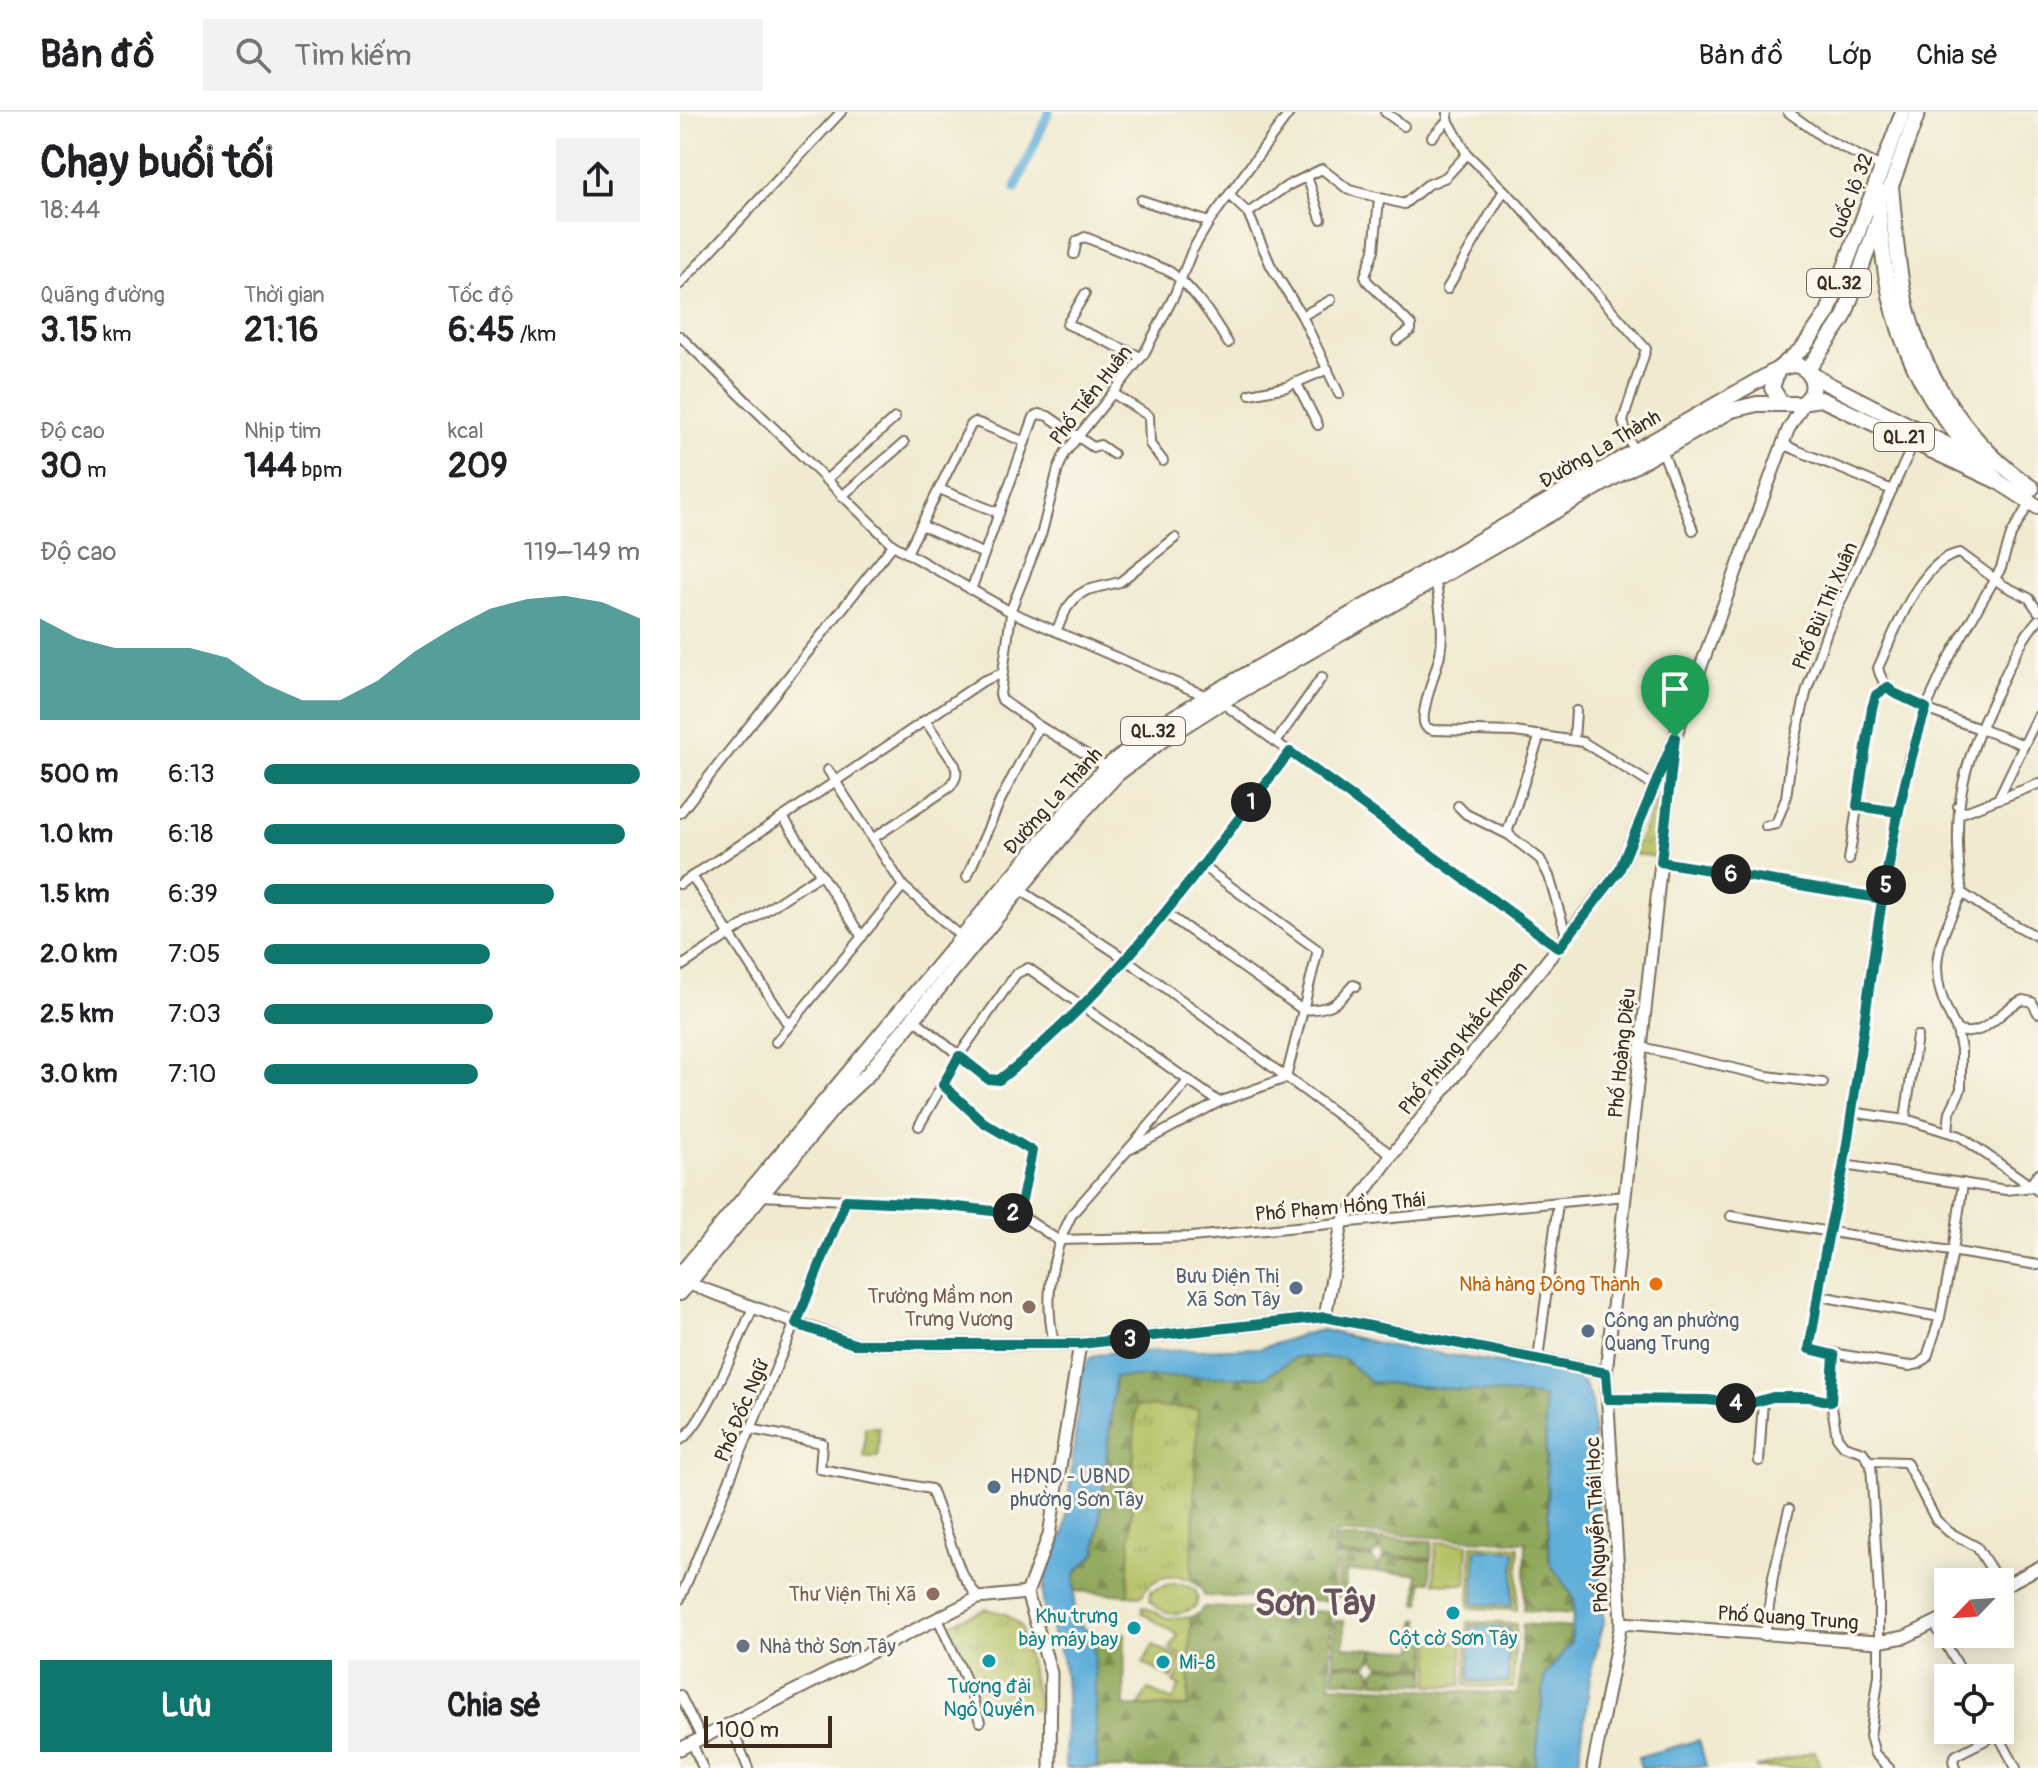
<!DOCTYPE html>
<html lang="vi">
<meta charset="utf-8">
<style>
:root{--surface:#fff;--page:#f2f2f2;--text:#202124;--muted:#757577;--line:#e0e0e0;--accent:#0f766e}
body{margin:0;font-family:Pangolin,sans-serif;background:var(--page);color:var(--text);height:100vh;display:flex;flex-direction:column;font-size:30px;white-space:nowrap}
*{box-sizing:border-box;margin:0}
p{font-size:26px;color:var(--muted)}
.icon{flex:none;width:44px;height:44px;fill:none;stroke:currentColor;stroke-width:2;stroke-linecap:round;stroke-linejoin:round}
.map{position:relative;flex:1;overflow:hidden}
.side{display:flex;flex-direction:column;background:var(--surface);width:680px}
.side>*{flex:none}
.needle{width:52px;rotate:245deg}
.controls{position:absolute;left:1254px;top:1456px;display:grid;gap:16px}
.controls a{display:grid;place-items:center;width:80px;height:80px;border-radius:0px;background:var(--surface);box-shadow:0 4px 20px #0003;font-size:40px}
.scale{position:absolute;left:24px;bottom:20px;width:128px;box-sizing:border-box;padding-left:8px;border:4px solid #3b2a1e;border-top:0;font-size:22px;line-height:28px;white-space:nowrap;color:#3b2a1e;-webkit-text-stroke:6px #fbf7ec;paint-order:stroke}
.pin{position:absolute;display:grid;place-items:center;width:68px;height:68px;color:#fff;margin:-82px -34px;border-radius:50% 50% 50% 0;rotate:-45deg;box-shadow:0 0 8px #0007}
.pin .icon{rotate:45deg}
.km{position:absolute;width:40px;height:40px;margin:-20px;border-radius:50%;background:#222;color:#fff;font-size:22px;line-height:40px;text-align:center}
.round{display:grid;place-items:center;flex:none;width:84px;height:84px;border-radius:0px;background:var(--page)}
.headline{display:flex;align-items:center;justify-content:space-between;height:136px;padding:0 40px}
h1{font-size:44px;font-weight:800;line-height:60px}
.metrics{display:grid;grid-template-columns:repeat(3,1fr);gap:12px;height:136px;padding:8px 40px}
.metrics div{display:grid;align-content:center}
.metrics b{font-size:34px;font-weight:800}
.metrics small{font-size:22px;font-weight:400}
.metrics p{font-size:22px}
.chart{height:224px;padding:16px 40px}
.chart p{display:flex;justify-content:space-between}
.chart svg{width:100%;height:144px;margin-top:8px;fill:var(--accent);opacity:.7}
.action{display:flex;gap:16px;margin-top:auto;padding:16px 40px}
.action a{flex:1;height:92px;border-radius:0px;background:var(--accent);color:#fff;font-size:32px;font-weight:800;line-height:92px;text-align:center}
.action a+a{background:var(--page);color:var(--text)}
ul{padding:0 40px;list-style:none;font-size:26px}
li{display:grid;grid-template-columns:128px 96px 1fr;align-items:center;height:60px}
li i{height:20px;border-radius:10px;background:var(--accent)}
header{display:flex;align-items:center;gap:48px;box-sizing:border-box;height:112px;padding:0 40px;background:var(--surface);border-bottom:2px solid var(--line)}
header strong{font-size:38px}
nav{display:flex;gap:44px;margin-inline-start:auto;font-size:28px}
.search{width:560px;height:72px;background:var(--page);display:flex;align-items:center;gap:20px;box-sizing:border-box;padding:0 28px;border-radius:0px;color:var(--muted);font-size:30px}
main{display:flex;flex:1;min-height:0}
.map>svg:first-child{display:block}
</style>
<header>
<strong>Bản đồ</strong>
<div class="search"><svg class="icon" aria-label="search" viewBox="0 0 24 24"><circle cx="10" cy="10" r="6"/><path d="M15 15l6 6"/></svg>Tìm kiếm</div>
<nav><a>Bản đồ</a><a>Lớp</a><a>Chia sẻ</a></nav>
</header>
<main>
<section class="side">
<div class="headline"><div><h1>Chạy buổi tối</h1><p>18:44</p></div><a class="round"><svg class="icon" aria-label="share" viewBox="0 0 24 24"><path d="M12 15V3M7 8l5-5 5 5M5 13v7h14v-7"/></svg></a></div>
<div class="metrics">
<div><p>Quãng đường</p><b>3.15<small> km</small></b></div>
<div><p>Thời gian</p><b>21:16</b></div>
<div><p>Tốc độ</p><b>6:45<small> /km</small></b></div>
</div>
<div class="metrics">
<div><p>Độ cao</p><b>30<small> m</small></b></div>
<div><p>Nhịp tim</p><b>144<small> bpm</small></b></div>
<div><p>kcal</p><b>209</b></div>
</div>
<div class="chart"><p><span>Độ cao</span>119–149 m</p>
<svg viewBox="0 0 160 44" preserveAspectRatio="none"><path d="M0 44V13L10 19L20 22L30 22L40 22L50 25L60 33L70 38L80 38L90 32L100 23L110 16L120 10L130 7L140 6L150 8L160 13V44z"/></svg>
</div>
<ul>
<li><b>500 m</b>6:13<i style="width:100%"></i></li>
<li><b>1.0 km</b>6:18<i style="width:96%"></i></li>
<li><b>1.5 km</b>6:39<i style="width:77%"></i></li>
<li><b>2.0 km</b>7:05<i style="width:60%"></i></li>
<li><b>2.5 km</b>7:03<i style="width:61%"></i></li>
<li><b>3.0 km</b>7:10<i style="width:57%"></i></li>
</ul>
<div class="action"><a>Lưu</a><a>Chia sẻ</a></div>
</section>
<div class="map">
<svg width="1358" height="1656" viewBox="0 0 1358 1656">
<defs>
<pattern id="forest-firs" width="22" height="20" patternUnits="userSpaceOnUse" patternTransform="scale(2)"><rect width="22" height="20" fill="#8ea658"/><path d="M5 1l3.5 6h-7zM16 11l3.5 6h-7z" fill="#758748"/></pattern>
<pattern id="park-tufts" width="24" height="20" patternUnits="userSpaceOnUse" patternTransform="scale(2)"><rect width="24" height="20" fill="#b3c062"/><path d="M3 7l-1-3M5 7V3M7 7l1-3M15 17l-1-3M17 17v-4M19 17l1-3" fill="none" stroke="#939c50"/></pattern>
</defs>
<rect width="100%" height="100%" fill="#fbf7ec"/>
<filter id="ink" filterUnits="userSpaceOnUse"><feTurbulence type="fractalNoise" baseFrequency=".0125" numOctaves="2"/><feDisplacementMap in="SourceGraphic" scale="16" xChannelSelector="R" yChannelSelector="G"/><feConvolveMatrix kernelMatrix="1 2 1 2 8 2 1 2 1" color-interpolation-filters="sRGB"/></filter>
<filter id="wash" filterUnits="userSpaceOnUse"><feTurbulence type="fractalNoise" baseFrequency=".006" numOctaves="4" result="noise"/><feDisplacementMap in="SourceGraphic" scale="32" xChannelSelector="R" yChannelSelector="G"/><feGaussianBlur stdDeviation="1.8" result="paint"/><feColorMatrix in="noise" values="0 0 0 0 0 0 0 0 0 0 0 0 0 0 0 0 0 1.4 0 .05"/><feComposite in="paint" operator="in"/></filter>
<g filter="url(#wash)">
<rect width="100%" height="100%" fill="#f0ead0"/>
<g fill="#b3c062" stroke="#777540" stroke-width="2">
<polygon points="185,1315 199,1315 198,1345 184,1345"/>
<polygon points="756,1430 788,1432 786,1472 754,1471"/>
<polygon points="792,1433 839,1435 837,1498 789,1496"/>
<path d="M489,1472h14l12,6 3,7 -2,9c-15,11 -34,10 -46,-6l1,-9z"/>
<polygon points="463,1494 487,1506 511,1505 509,1595 459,1594 468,1577 492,1589 500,1574 494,1571 507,1547 490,1537 498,1523 462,1501"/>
<polygon points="788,1510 836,1512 833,1576 785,1574"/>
<polygon points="751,1528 783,1530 781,1574 749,1573"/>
<polygon points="473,1533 502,1548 492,1567 463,1551"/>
<polygon points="1135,1639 1140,1656 1076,1656"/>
</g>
<g fill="url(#forest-firs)" stroke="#64683b" stroke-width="2">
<polygon points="616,1245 663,1246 692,1270 864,1285 870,1451 894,1486 893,1502 844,1498 846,1430 656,1420 653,1489 524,1484 522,1477 511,1468 518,1297 456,1294 448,1483 395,1479 395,1461 416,1441 435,1265 584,1265"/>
<polygon points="659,1425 698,1427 698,1439 692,1444 658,1442"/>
<polygon points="701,1427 752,1429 751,1446 704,1444 700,1439"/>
<polygon points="658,1444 692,1446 696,1451 696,1460 666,1459 665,1485 657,1485"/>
<polygon points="704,1446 751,1448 750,1470 742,1470 741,1492 737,1492 738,1462 698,1460 699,1452"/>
<polygon points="524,1495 652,1500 650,1573 838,1582 843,1512 892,1516 891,1531 865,1564 855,1656 417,1656 414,1526 430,1521 445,1521 444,1594 508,1595 511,1505 519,1501"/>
<polygon points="736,1507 740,1507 739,1527 748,1528 747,1555 700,1553 695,1547 695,1537 735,1538"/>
<polygon points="655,1509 664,1509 664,1535 693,1537 693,1547 687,1552 654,1551"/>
<polygon points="654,1553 687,1554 692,1560 691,1570 653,1568"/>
<polygon points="699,1555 746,1557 746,1572 694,1570 694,1560"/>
</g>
<g fill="url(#park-tufts)" stroke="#777540" stroke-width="2">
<polygon points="985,670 978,745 952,742"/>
<path d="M456,1294l62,3 -7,171c-18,-7 -41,-4 -49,16l-14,-1z"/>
<polygon points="306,1497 325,1502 341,1514 360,1597 297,1595 285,1548 269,1512"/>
</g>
<g fill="#60afda" stroke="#4e6c7c" stroke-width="2">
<path d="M643,1218l62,15 183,29 16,9 8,18 12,221 -13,48 -13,98h-43l10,-92 26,-33 3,-45 -24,-35 -6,-166 -173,-15 -28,-24 -47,-1 -31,20h-150l-19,176 -21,20 -1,45 20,20 3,130h-32c0,-33 4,-73 -2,-105 -4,-25 -22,-44 -20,-70 1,-23 16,-42 22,-63l17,-159 8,-13 15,-5 155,-5c22,-5 41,-15 63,-18z"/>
<polygon points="796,1437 835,1439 832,1494 793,1492"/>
<polygon points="791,1514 830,1516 828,1571 789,1569"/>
<polygon points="1019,1628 1026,1654 961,1656 958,1645"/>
</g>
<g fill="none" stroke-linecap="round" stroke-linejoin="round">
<polyline stroke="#60afda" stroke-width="9" points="335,77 369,0"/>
</g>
</g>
<g filter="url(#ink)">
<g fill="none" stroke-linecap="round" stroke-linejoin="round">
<defs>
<g id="street">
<polyline points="705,0 724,14"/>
<polyline points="768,0 768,8 787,42 837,91 966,237 943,309 948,327 956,339"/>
<polyline points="1108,0 1144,26 1203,56"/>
<polyline points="752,25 768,8"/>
<polyline points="627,64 641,107"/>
<polyline points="549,83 568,101 591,154 622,204 659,282"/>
<polyline points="699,87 694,138 685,164 687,169 731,213 731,218 717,228"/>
<polyline points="461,88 529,110"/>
<polyline points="568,101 607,74 642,57 669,78 724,92 747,73 766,65 787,42"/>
<path d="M394,142l3,-13 8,-4 84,34c25,17 44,47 59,72"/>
<polyline points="0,172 161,0"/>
<polyline points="767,177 823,80"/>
<polyline points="405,182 387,212 461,245"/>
<polyline points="622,204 651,188"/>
<polyline points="0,224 213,433 331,500 526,584"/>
<polyline points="616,270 638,313"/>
<polyline points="434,282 469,304 470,332 483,349"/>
<polyline points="570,282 606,275 648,257"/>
<polyline points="1102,332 1212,378"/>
<polyline points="982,338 1013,418"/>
<polyline points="146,368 215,306"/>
<polyline points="259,377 319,401"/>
<polyline points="162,384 224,331"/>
<polyline points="241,413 304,442"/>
<polyline points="227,441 291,313 295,310 301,312 345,330"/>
<path d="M755,466c4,25 10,51 5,76 -3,15 -19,55 -16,68 1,6 4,6 9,8l82,2 68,10 71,44"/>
<polyline points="291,478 354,305 359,302 368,304 413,335 420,333 433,342"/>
<path d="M1358,508c-16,18 -27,42 -37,64 -38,78 -51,122 -39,209l27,18 49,26"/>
<polyline points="376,519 387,496 397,484 407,478 440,470 495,426"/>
<polyline points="541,590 879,836"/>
<polyline points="860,623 828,718 829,723 860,747 869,764 887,826"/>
<polyline points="894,628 896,599"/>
<polyline points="596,630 642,565"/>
<path d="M1344,633c-31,-13 -112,-36 -134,-56 -6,-5 -10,-13 -12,-21 16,-34 42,-109 82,-115l43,32 26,13 9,13"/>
<polyline points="427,655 359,614 322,588 320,582 332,495 362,420 378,357 385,341 464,242 495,182 512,139 529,110 610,0"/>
<polyline points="148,658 223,774 283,826"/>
<polyline points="1319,687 1358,672"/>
<polyline points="778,694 786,702 829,723"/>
<polyline points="1177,694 1218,700"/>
<polyline points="1278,694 1282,701 1318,687 1358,604"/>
<polyline points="0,701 213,433"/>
<polyline points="103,705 182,825"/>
<polyline points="1086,714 1096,712 1106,686 1111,646 1127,577 1148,517 1234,330"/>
<path d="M192,727l78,-52c6,-8 8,-13 5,-22l-30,-45"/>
<polyline points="1169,748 1193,591 1201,577 1208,575"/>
<polyline points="981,750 1204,787"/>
<polyline points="12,764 109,914"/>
<polyline points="287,765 320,689 359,614"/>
<polyline points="0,772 103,705 303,569 323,561"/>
<polyline points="339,777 447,848 712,1043"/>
<path d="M1282,781c-27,56 -37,79 -5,137 28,11 43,-22 66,-30l9,2 6,11"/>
<path d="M484,800l139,98c27,-1 33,-4 50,-25l3,1"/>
<polyline points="0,855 141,762"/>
<path d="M233,906l75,61 11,1c117,-89 201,-213 291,-328"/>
<polyline points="96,930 223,774"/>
<polyline points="961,935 1087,964 1143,971"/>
<polyline points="263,973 303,1010 352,1039 339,1102"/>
<polyline points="1171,1000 1232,1009 1280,1024 1358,1079"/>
<polyline points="1225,1007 1237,924"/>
<polyline points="239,1014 280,942 336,862 348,856 539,990"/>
<polyline points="1268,1019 1270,1000 1281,977 1281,937 1277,918"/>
<polyline points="447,1039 539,990 606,966 638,838 521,753"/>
<polyline points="1164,1053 1326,1078 1353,1075"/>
<polyline points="1283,1071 1273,1139 1260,1205 1247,1245 1239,1252 1229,1254 1129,1237 1149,1118 1164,1053 1191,852 1229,647 1246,596 1268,548 1321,456 1331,423 1350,390"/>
<polyline points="1350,1073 1358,1062"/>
<polyline points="81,1084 251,1092 339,1102 378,1128"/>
<polyline points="1051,1104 1358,1153"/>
<polyline points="378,1128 511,1125 945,1084"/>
<polyline points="1139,1184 1260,1205"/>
<path d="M374,1231c-10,-45 -3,-89 18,-129l117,-134"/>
<polyline points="858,1247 878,1091"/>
<polyline points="928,1287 1027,1288 1068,1292 1093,1285 1130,1285 1151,1290 1157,1325 1164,1334 1183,1340 1191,1353 1199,1484 1199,1563 1190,1624 1195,1642 1209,1656"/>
<polyline points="1151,1290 1154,1243"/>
<polyline points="70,1317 142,1331 140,1357 251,1377 281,1460 298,1486"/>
<path d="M0,1328c22,-10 61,-106 73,-132"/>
<polyline points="1079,1349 1083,1288"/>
<polyline points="1189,1349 1226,1350 1256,1408 1269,1420 1297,1435 1319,1470"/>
<polyline points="0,1487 166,1088"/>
<polyline points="258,1507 287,1570 300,1610"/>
<polyline points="1254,1511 1285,1566"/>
<polyline points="1085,1524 1093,1465 1109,1397"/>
<polyline points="0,1583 22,1627"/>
<polyline points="51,1613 68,1656"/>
<polyline points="1316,1619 1336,1656"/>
<polyline points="12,1631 23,1656"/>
<polyline points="1275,1656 1273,1648 1276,1643 1318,1622"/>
</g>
<g id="secondary">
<polyline points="1,1169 174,1232 400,1232 645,1205 926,1261"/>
<polyline points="645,1205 662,1111 712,1043 939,759 995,625 1108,318 1124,291"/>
<polyline points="1320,1476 1358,1456"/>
<polyline points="941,1511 1197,1530 1225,1525 1268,1504"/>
<polyline points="0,1637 298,1486 347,1481"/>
<polyline points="370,1656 371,1561 347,1481 369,1423 400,1232"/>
<polyline points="913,1656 941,1511 926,1261 993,638"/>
</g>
<g id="highway">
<path d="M1211,74c4,41 6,83 16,123 18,71 64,138 125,179"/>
<path d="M1198,78c5,127 31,201 121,292"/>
<polyline points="1208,82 1238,0"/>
<polyline points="1127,259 1164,205 1198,109"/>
<polyline points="1127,289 1141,287 1319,370 1358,395"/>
<polyline points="1102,292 1092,276 1098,257 1112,253 1119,254 1146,271 1291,345"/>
<polyline points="0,1163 391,695 427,655 478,615 534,581 1098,257 1123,236 1148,200 1223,0"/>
<path d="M0,1181l157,-190 32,-30 213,-261 35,-38 49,-37 55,-35 511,-292 25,-6h44c13,-8 15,-21 6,-33"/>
</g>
</defs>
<use href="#street" stroke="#7a6d5c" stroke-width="12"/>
<use href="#secondary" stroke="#7a6d5c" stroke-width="15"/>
<use href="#highway" stroke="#7a6d5c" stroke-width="18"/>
<use href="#street" stroke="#fff" stroke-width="8"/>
<use href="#secondary" stroke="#fff" stroke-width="11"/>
<use href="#highway" stroke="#fff" stroke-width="14"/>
</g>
</g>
<g fill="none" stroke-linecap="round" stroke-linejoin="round" filter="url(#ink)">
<defs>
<path id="route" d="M995,625l-56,134 -60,77 -269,-196c-90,115 -174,238 -291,328l-11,-1 -29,-23 -16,29 40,37 49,29 -13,63 -88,-10 -85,-4 -50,124 58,20h226l245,-27 281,56 2,26 99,1 41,4 25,-7h37l21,5 3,-47 -25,-6c8,-40 12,-81 21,-121 4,-21 11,-43 14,-65 25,-152 35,-308 82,-455l-34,-16 -4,-5 -12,8 -4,13 -15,98 41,6 -1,2 -13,85 -223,-37 14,-125"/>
</defs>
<use href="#route" stroke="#fff" stroke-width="16"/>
<use href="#route" stroke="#0f766e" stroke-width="10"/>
</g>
<circle fill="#e8710a" stroke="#fbf7ec" stroke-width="3" cx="976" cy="1172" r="8"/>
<g fill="#5c6f8a" stroke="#fbf7ec" stroke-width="3">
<circle cx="616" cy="1176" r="8"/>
<circle cx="908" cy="1219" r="8"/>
<circle cx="314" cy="1375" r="8"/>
</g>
<g fill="#8d6e63" stroke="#fbf7ec" stroke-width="3">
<circle cx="349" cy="1195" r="8"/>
<circle cx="253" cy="1482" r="8"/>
</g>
<g fill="#0f9aa8" stroke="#fbf7ec" stroke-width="3">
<circle cx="773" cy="1501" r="8"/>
<circle cx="454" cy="1516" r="8"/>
<circle cx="309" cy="1549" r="8"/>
<circle cx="483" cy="1550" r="8"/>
</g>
<circle fill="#6b7280" stroke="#fbf7ec" stroke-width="3" cx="63" cy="1534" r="8"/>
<g text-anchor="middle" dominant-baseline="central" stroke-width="6" stroke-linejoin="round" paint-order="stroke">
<g fill="#fbf7ec" stroke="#75685c" stroke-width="2">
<rect x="1127" y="157" width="64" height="28" rx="6"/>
<rect x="1194" y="311" width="60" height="28" rx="6"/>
<rect x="441" y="605" width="64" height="28" rx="6"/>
</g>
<g font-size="18" font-weight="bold" fill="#3b2a1e">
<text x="1159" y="171">QL.32</text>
<text x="1224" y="325">QL.21</text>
<text x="473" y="619">QL.32</text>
</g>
<g font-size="20" fill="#3b2a1e" stroke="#fbf7ec">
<text transform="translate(1171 84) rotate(-69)">Quốc lộ 32</text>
<text transform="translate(411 283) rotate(-52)">Phố Tiền Huân</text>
<text transform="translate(920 337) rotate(-30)">Đường La Thành</text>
<text transform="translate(1145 494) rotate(-67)">Phố Bùi Thị Xuân</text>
<text transform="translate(373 689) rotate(-48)">Đường La Thành</text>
<text transform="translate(783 926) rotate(-51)">Phố Phùng Khắc Khoan</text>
<text transform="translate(942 941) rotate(-84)">Phố Hoàng Diệu</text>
<text transform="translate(660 1095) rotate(-5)">Phố Phạm Hồng Thái</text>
<text transform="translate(62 1298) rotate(-67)">Phố Đốc Ngữ</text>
<text transform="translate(917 1413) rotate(-93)">Phố Nguyễn Thái Học</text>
<text transform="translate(1108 1506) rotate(4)">Phố Quang Trung</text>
</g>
<g font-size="20" fill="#4e5e75" stroke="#fbf7ec" text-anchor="start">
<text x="600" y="1164" text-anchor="end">Bưu Điện Thị<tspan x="600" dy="23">Xã Sơn Tây</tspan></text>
<text x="924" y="1208">Công an phường<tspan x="924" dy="23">Quang Trung</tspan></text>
<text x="330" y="1364">HĐND - UBND<tspan x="330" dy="23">phường Sơn Tây</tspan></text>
</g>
<g font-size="20" fill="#c56008" stroke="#fbf7ec" text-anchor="end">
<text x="960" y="1172">Nhà hàng Đông Thành</text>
</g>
<g font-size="20" fill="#785e54" stroke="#fbf7ec" text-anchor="end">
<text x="333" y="1184">Trường Mầm non<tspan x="333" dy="23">Trưng Vương</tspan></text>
<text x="237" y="1482">Thư Viện Thị Xã</text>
</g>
<g font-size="20" fill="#0d838f" stroke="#fbf7ec">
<text x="438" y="1504" text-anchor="end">Khu trưng<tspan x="438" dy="23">bày máy bay</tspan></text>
<text x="773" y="1526">Cột cờ Sơn Tây</text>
<text x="499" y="1550" text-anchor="start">Mi-8</text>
<text x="309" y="1574">Tượng đài<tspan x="309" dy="23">Ngô Quyền</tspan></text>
</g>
<g font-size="20" fill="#5b616d" stroke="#fbf7ec" text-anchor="start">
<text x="79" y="1534">Nhà thờ Sơn Tây</text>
</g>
<g font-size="36" font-weight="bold" fill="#68525d" stroke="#fbf7ec">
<text x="635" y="1491">Sơn Tây</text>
</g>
</g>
</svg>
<div class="controls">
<a><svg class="needle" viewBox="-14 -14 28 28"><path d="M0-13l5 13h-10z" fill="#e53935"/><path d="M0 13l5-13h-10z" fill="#757577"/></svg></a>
<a><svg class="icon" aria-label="locate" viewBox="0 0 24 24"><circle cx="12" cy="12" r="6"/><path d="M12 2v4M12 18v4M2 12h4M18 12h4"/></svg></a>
</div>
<div class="scale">100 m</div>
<div class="pin" style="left:995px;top:625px;background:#1e9e55"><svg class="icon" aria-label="arrive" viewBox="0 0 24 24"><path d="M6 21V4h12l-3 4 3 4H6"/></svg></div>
<b class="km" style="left:571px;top:690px">1</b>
<b class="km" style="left:333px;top:1101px">2</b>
<b class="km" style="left:450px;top:1227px">3</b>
<b class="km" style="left:1056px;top:1291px">4</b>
<b class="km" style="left:1206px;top:773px">5</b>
<b class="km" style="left:1051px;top:762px">6</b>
</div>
</main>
